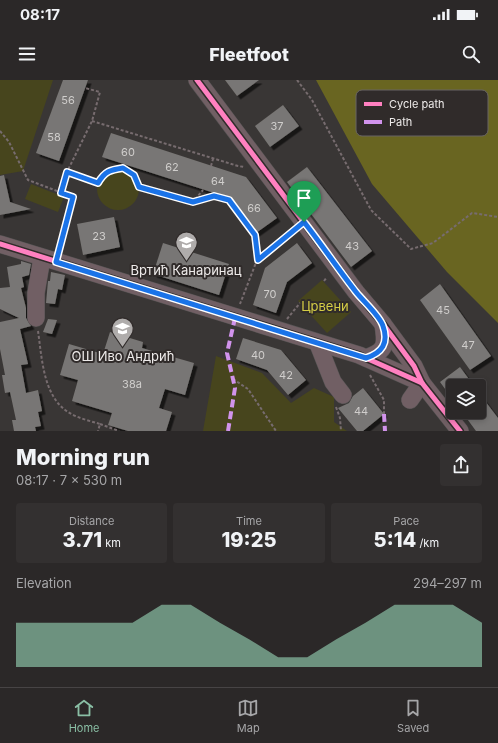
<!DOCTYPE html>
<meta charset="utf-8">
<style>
:root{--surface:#2b2828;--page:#333030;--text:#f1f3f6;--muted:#a6a6a8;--line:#474445;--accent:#8abfa5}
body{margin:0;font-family:Inter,sans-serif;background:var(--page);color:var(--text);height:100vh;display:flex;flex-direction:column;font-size:15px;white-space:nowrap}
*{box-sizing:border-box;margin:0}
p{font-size:13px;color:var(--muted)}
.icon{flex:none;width:22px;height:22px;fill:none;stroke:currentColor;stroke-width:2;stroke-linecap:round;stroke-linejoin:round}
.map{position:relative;height:351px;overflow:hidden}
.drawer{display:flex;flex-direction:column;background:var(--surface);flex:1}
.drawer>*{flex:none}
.tools{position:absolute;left:446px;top:299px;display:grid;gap:8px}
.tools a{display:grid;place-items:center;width:40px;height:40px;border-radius:4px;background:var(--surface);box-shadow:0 2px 6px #0003,0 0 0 1px var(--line);font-size:20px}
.pin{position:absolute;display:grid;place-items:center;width:34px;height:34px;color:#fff;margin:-41px -17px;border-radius:50% 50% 50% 0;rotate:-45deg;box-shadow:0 0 4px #0007}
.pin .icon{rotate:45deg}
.round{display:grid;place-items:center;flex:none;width:42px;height:42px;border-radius:4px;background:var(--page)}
.head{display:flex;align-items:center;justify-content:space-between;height:68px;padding:0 16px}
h1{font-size:22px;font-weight:800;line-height:30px}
.stats{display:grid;grid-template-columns:repeat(3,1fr);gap:6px;height:68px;padding:4px 16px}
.stats div{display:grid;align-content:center;border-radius:4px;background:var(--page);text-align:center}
.stats b{font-size:20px;font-weight:800}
.stats small{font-size:11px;font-weight:400}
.stats p{font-size:11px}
.chart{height:112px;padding:8px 16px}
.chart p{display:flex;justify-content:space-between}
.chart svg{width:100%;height:72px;margin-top:4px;fill:var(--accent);opacity:.7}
.status{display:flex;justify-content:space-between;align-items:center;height:28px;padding:0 20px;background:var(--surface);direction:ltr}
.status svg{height:11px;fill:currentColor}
header{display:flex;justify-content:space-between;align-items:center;height:52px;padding:0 16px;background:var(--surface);font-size:18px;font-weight:800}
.tabs{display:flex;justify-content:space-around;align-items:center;height:56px;border-top:1px solid var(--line);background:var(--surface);font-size:11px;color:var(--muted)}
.tabs a{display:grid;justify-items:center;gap:2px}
.tabs .selected{color:var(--accent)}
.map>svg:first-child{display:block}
</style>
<div class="status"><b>08:17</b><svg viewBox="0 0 49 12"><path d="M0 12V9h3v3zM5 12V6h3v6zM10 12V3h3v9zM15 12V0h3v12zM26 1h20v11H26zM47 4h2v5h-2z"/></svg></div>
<header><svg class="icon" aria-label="menu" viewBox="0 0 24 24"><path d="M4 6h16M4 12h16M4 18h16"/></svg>Fleetfoot<svg class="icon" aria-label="search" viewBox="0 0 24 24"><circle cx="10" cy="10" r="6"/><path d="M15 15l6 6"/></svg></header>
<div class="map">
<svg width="498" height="351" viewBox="0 0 498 351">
<defs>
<filter id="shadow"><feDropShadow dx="3.5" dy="3.5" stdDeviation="0" flood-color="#0009"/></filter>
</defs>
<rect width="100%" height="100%" fill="#393635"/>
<g fill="#47451d">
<polygon points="0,0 53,0 23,91 0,95"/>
<circle cx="118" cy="109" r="21"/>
<polygon points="31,104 64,117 58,132 25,119"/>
<polygon points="322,200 351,232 327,253 298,221"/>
<polygon points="216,276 262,293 291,323 314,308 334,317 334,342 347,351 203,351"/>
</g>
<polygon fill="#696521" points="316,0 498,0 498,243 447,192 372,104"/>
<g fill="#787674" filter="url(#shadow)">
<polygon points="63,0 88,0 59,81 36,73"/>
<polygon points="225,0 259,0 237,16"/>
<polygon points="283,25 299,46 270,67 255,46"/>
<polygon points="111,53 246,97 277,138 256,153 230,118 102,77"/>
<polygon points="307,87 372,171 351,187 287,102"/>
<polygon points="4,95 10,122 31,129 0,135 0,96"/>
<polygon points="114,137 120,167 83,175 77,144"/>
<polygon points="163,163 229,184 219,215 153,194"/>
<polygon points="297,163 312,183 287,202 276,233 253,225 265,188"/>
<polygon points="21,181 31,184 29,195 22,197 24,207 21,208 26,228 26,238 31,246 20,249 28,284 21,285 26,313 38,310 42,331 38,332 41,346 35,347 36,351 14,351 12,340 16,340 10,312 5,313 2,295 5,295 0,269 0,242 19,238 0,229 0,208 10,207 7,187 21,184"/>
<polygon points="51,192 65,195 62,210 58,209 55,224 46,223 48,201 50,201"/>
<polygon points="440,204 491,276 470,290 420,220"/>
<polygon points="48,239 57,240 52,254 43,252"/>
<polygon points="110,252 143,262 142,268 194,283 185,315 165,309 159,328 172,332 166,351 128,351 108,345 112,333 72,321 78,300 60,295 69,264 103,274"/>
<polygon points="243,258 281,270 306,300 288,315 267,290 236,279"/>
<polygon points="460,287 474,306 453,306 453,320 440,302"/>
<polygon points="363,308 384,334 363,351 357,351 338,328 349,323 353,316"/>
<polygon points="479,313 498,338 498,351 476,351 462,332 479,332"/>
</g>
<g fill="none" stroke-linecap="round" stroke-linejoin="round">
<defs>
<g id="minor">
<polyline points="197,0 356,212 383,244 414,286 422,303 460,351"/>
<polyline points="0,164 359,275 422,303"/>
<polyline points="36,238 36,213 42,178"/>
<polyline points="318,264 333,302 343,315"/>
<path d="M366,278c21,-7 20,-14 17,-34"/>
<polyline points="410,320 422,303"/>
</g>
</defs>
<use href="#minor" stroke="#555353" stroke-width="18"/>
<g stroke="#776c6f" stroke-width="2" stroke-dasharray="3 2" stroke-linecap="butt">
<polyline points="297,0 312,20 371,130 411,169 433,163 472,133 498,137"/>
<polyline points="92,41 238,86 244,87"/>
<polyline points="0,51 9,62 28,100 73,117 60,168"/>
<polyline points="211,86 213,79"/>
<polyline points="67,92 98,103 104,93 110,90 123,88 134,95 139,107 193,122 203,110"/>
<polyline points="61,113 67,92 92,41 100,12 85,8"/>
<polyline points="193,122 214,116 229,121 255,155 257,180 240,224"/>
<polyline points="257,180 292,152"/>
<polyline points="324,201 327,197"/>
<polyline points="287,239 300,223"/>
<path d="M38,251c4,27 5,65 30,81 9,6 22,9 32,12l-2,7"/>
<polyline points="370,295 384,320 384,334"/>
<polyline points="233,299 248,309 276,351"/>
<polyline points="336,327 340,338 341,351"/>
<polyline points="100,344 119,351"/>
</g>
<use href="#minor" stroke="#715f64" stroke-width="17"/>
<g stroke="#d193ec" stroke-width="4" stroke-dasharray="8 4" stroke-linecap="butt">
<polyline points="384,334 385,351"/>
<polyline points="228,351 235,308 227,273 235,238"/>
</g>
<defs>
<g id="cycleway">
<polyline points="197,0 356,212 383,244 414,286 422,303 460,351"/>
<polyline points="0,164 359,275 422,303"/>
</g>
</defs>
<use href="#cycleway" stroke="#302b2a" stroke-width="8"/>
<use href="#cycleway" stroke="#ff80c0" stroke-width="5"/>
</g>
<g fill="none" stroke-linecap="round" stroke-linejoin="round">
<defs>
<path id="route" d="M123,88l11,7 5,12 54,15 21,-6 15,4 26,35 3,25 46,-38c18,23 34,47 52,70 7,9 24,24 27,34 6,17 -1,27 -17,32l-310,-96 17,-65 -12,-4 6,-21 31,11c7,-12 12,-13 25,-15z"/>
</defs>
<use href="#route" stroke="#fff" stroke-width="8"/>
<use href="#route" stroke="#1a73e8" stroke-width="5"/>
</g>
<defs>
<symbol id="school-pin" viewBox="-11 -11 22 30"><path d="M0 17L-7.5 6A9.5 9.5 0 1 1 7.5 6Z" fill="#afacab" stroke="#302b2a"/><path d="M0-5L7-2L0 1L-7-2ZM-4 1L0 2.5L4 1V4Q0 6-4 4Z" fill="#fff"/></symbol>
</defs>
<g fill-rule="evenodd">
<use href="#school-pin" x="174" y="150" width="25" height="34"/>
<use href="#school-pin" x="110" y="236" width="25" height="34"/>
</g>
<g text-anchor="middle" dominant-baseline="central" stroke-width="4" stroke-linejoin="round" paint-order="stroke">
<g font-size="11" fill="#d0cecc">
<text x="68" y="20">56</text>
<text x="277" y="46">37</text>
<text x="54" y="57">58</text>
<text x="128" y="72">60</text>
<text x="172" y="87">62</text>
<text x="218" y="101">64</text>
<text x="254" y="128">66</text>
<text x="99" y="156">23</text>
<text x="352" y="166">43</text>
<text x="270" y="214">70</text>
<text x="443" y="230">45</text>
<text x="468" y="265">47</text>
<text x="258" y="275">40</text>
<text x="286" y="295">42</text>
<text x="132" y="304">38a</text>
<text x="361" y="331">44</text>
</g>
<g font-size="13" fill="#eeebea" stroke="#302b2a">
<text x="186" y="190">Вртић Канаринац</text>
<text x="123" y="276">ОШ Иво Андрић</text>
</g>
<g font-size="13" fill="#d4cc45" stroke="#302b2a">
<text x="325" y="226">Црвени</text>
</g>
</g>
<rect x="356" y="10" width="132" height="46" rx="6" fill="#302b2a" stroke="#696564" stroke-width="1"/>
<rect x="364" y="22" width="18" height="4" fill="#ff80c0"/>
<rect x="364" y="40" width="18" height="4" fill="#d193ec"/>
<g font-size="11" fill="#eeebea">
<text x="389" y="28">Cycle path</text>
<text x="389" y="46">Path</text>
</g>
</svg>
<div class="tools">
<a><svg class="icon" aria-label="layers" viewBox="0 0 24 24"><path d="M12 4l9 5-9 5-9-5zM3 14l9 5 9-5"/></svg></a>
</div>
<div class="pin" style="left:304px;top:142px;background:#1e9e55"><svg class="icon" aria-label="arrive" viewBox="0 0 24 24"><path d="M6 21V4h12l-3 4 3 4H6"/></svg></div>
</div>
<section class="drawer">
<div class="head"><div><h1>Morning run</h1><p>08:17 · 7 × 530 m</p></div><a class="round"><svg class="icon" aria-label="share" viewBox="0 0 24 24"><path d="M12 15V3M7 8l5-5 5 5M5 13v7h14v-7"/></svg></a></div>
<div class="stats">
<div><p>Distance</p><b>3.71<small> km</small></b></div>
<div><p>Time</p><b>19:25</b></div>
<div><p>Pace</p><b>5:14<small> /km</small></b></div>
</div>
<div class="chart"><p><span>Elevation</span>294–297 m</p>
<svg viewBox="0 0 160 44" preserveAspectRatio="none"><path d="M0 44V17L10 17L20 17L30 17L40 17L50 6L60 6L70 17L80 27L90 38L100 38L110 27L120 17L130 6L140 6L150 6L160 17V44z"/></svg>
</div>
</section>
<nav class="tabs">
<a class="selected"><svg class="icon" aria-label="home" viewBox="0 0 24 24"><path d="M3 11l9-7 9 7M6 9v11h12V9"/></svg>Home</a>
<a><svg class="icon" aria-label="map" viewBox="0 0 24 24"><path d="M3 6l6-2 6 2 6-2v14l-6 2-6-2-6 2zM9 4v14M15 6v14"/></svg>Map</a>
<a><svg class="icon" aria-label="saved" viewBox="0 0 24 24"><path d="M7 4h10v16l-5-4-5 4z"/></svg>Saved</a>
</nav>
